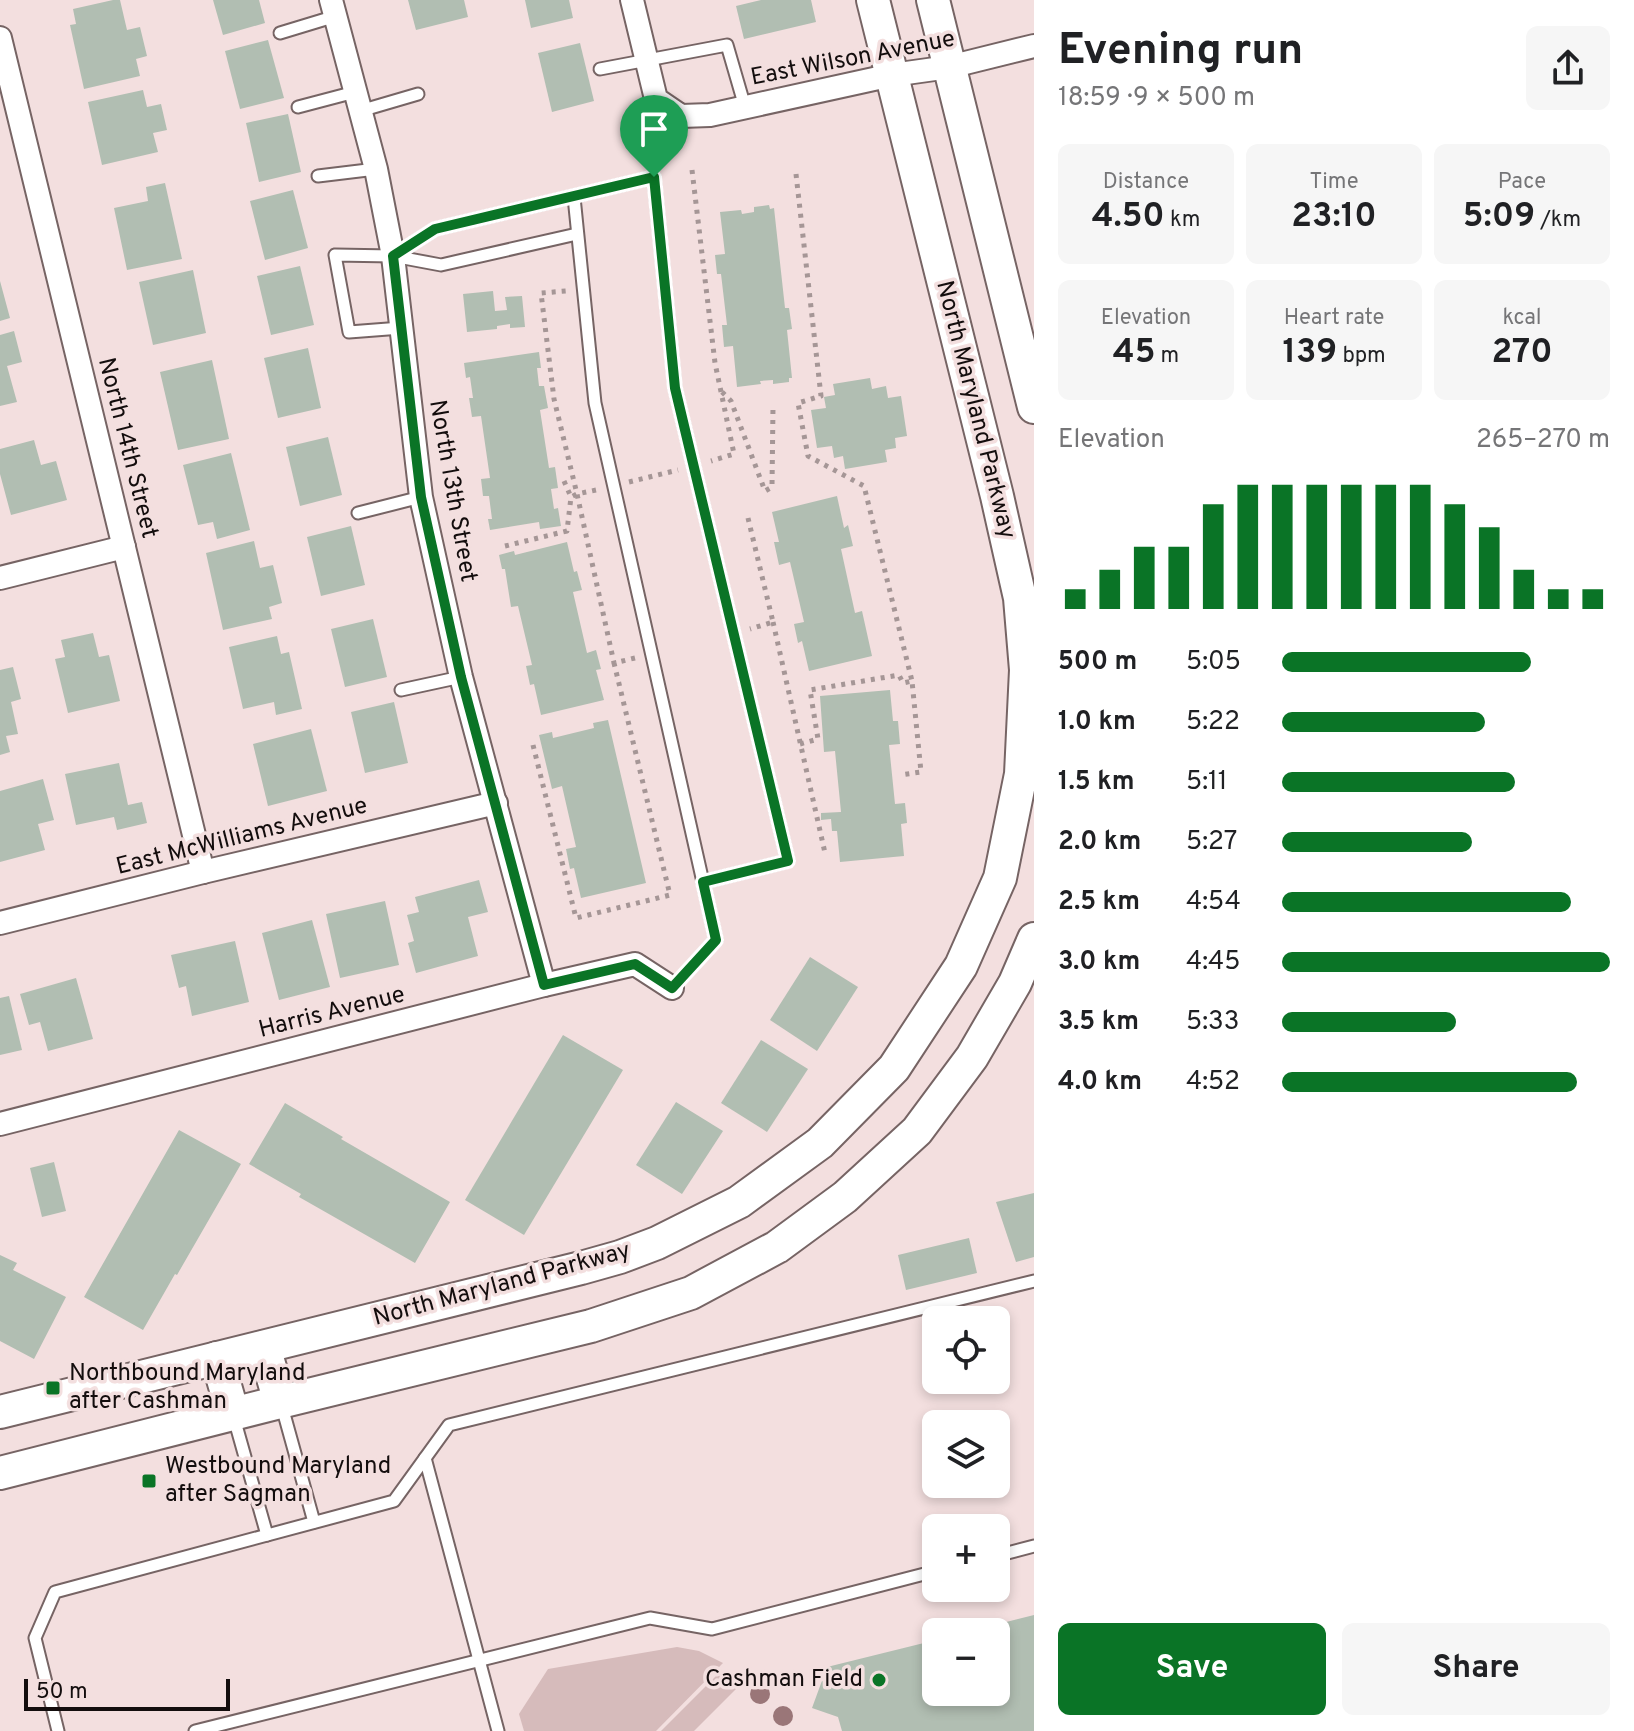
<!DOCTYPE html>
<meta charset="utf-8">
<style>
:root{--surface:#fff;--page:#f6f6f6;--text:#202124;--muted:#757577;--accent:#0a7426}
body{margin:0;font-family:Overpass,sans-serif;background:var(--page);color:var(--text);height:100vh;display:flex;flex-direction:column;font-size:30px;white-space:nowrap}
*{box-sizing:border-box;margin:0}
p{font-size:26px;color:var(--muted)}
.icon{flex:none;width:44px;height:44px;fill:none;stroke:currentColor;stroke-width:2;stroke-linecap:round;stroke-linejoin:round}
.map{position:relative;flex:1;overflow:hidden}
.details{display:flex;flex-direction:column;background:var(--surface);width:600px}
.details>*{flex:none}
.controls{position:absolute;left:922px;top:1306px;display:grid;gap:16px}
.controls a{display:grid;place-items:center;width:88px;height:88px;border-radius:12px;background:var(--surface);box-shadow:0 4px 12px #0003;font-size:40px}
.scale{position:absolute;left:24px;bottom:20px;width:206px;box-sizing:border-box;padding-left:8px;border:4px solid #130d0d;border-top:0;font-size:22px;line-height:28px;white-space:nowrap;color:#130d0d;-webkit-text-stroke:6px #f3dfdf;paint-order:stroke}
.pin{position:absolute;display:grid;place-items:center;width:68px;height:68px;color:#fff;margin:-82px -34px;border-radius:50% 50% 50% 0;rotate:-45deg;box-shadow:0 0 8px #0007}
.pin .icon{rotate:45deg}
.round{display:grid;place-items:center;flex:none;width:84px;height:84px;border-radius:12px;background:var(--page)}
.summary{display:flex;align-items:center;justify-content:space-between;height:136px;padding:0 24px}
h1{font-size:44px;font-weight:700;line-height:60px}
.stats{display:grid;grid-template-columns:repeat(3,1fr);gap:12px;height:136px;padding:8px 24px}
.stats div{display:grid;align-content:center;border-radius:12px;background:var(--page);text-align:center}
.stats b{font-size:34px;font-weight:700}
.stats small{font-size:22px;font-weight:400}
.stats p{font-size:22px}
.chart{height:224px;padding:16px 24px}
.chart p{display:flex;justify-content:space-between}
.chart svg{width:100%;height:144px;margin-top:8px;stroke:var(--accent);stroke-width:6}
.action{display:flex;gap:16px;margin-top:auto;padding:16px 24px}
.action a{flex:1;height:92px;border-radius:12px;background:var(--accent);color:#fff;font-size:32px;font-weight:700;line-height:92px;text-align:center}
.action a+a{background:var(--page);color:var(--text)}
ul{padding:0 24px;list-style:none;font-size:26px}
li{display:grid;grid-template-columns:128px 96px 1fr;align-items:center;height:60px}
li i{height:20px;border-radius:10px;background:var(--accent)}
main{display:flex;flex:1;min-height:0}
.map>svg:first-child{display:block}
</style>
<main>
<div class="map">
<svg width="1034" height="1731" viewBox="0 0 1034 1731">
<rect width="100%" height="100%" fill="#f3dfdf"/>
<g fill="#d6bbbb">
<polygon points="677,1647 699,1651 723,1663 656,1731 524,1731 519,1714 548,1669"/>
<polygon points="720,1672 737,1688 694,1731 661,1731"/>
</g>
<g fill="#b1beb2">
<polygon points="113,0 120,0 127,30 140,27 147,56 136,59 140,76 84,89 70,25 76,24 73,9"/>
<polygon points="213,0 259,0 265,23 223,35"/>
<polygon points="408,0 464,0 468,17 416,30"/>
<polygon points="525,0 569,0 573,18 531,28"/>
<polygon points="761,0 811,0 816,22 744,39 736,6"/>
<polygon points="268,40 284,98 240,109 225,51"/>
<polygon points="580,43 594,101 552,112 538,53"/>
<polygon points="143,90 147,107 161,104 167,130 153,133 158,152 102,165 88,102"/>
<polygon points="288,114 301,172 259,182 246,123"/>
<polygon points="165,183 182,259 127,270 114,208 148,201 146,187"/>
<polygon points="293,190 308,248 265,260 250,201"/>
<polygon points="769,205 770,209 774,208 785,308 789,308 792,329 787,330 792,378 789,378 789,382 773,384 773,380 760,381 761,384 737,387 733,346 724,347 722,325 727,325 721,274 717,274 715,255 725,254 720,212 741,210 742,214 754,212 754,207"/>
<polygon points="300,266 314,325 271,335 257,276"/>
<polygon points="193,270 206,333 153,345 139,282"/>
<polygon points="0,281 10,318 0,321"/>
<polygon points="493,291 495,311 507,310 505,297 522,296 525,327 510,328 510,324 497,326 497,329 467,332 463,294"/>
<polygon points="14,331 22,362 7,366 17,402 0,406 0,335"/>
<polygon points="308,348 321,408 278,418 264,358"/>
<polygon points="539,352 541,368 537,368 539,386 544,386 548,408 540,410 549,468 555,467 558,488 551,489 554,509 558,508 561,526 540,529 539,522 490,530 488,519 492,519 489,496 483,496 481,479 490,478 481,416 472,417 469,398 473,398 470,377 466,378 464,363"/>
<polygon points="212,360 229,439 178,450 160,372"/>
<polygon points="870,378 872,389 886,386 888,398 901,396 907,436 895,438 896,448 885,450 887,462 845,469 843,456 834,458 832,446 817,448 811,410 826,408 824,397 835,395 833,384"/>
<polygon points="328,437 342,495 300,506 286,447"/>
<polygon points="34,440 41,465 56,461 67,500 11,515 0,474 0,449"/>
<polygon points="231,453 250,530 217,539 213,522 198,525 183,465"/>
<polygon points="837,496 844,528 848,525 853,546 841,549 855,613 862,611 872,656 809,671 802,641 798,643 794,624 804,622 790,562 779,565 774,542 779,542 772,512"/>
<polygon points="351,526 365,585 321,596 307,537"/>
<polygon points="254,541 260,568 273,565 282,603 269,607 272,619 223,630 206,553"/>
<polygon points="567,542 574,572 577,571 582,590 573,592 587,653 596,650 601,669 596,670 604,700 541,715 534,684 530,685 526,666 532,665 518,606 511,607 505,569 502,569 499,555 514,551 515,555"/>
<polygon points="373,619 387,677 345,687 331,629"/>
<polygon points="93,633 99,657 109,655 120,701 68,713 55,659 65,657 61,640"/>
<polygon points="277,636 281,654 289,652 302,709 276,715 274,702 243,709 229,647"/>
<polygon points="13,667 21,699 11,702 18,734 6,736 10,752 0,755 0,670"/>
<polygon points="890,690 893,721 898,721 900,744 889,745 895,804 905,803 907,823 901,824 904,856 840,862 837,831 832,831 831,819 821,820 821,813 841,812 835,751 824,752 820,696"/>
<polygon points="394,702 408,763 365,773 351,712"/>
<polygon points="608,720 646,883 581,898 574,868 570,869 566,849 576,847 562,786 552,789 539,735 552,732 553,738 594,728 593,723"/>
<polygon points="311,729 327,791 268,806 253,744"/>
<polygon points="119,763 128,805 142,802 147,823 117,830 114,817 76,825 65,774"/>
<polygon points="43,779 54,820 38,824 45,850 0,862 0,791"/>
<polygon points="479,880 488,912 468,917 478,956 416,973 408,943 414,941 407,915 419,912 415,897"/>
<polygon points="385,901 399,965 340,978 326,914"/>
<polygon points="312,920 330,987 279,1000 262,933"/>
<polygon points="235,941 249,1002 192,1016 186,986 179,988 171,955"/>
<polygon points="810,957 858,987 817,1051 770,1020"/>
<polygon points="76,978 93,1039 48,1051 40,1022 29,1025 20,994"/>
<polygon points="9,996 22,1050 0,1055 0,998"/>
<polygon points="563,1035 623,1070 524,1235 465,1200"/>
<polygon points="761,1040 808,1069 767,1132 721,1103"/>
<polygon points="676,1102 723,1131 682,1194 636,1165"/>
<polygon points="285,1103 343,1137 341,1139 450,1202 415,1263 299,1197 301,1194 249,1164"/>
<polygon points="179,1130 241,1164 177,1275 175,1274 143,1330 84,1297"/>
<polygon points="54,1162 66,1211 42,1217 30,1168"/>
<polygon points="1034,1193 1034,1257 1016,1262 996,1202"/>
<polygon points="969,1238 977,1273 906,1290 898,1255"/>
<polygon points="0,1255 17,1263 13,1270 66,1297 34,1359 0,1341"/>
<polygon points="1034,1615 1034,1731 842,1731 838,1717 812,1708 827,1667 936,1640 936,1692 996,1692 996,1632 971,1631"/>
</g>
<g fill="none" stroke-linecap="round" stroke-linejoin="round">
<defs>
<g id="service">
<polyline points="280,33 336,16"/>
<polyline points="600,69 727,45 745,107"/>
<polyline points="298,107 355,92"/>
<polyline points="360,111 418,94"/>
<polyline points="318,176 376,169"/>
<polyline points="393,256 435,229 654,177 675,388 788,861 703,882 595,403 574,197"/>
<polyline points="401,328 349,332 335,255 393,256 441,265 577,234"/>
<polyline points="358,513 421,497"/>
<polyline points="401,690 461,677"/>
<polyline points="672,988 716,940 703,882"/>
<polyline points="281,1403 314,1522"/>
<polyline points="234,1418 267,1535"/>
<polyline points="425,1458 498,1731"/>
<polyline points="996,1556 1034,1546"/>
<polyline points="58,1731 35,1638 55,1592 394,1501 449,1425 1034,1281"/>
<polyline points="195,1731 650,1618 712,1629 936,1571"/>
</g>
<g id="minor">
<polyline points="331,0 376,169 393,256 421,497 461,677 544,985"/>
<polyline points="632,0 656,99 681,116 710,115 892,75 949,67 1034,46"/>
<polyline points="0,38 203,872"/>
<polyline points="0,578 124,547"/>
<polyline points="0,923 203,872 496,803"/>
<polyline points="0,1124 544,985 635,964 672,988"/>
</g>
<g id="secondary">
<polyline points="933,0 1034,407"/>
<polyline points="264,1347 280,1402"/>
<polyline points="217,1358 233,1414"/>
<polyline points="0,1412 581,1268 620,1257 657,1243 739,1202 820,1143 894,1068 961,966 1000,878 1021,774 1026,670 1020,598 997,496 873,0"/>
<polyline points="0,1473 280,1402 591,1326 691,1293 777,1247 845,1197 917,1131 972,1057 1015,983 1034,939"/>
</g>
</defs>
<use href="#service" stroke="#766464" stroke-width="15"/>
<use href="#minor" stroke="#766464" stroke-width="26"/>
<use href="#secondary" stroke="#766464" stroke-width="36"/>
<g stroke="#a59696" stroke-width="5" stroke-dasharray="4 6" stroke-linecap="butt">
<polyline points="692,170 715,363 734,454 711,461"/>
<polyline points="796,174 821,396 798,403 808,456 864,486 912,681"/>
<polyline points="722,392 731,401 765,491 772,487 773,407"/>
<polyline points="564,481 571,497"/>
<polyline points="629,482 678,470"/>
<polyline points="596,490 577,494 614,663 635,658"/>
<polyline points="748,518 773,622 750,629"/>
<polyline points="505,546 567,531 571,497 577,494 554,399 541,293 566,291"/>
<polyline points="773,622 825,853"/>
<polyline points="800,744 818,739 810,690 899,675 903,683 912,681 921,772 900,775"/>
<polyline points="533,745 576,918 670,895 614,663"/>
</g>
<use href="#service" stroke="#fff" stroke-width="11"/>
<use href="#minor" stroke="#fff" stroke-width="22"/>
<use href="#secondary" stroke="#fff" stroke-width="32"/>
</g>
<g fill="#9a7678">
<circle cx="760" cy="1694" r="10"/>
<circle cx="783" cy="1716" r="10"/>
</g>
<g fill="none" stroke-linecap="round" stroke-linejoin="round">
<defs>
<polygon id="route" points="654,177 675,388 788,861 703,882 716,940 672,988 635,964 544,985 461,677 421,497 393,256 435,229"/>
</defs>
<use href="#route" stroke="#fff" stroke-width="16"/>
<use href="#route" stroke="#0a7426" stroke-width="10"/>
</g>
<g fill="#0a7426" stroke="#f3dfdf" stroke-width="3">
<rect x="45" y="1380" width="16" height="16" rx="4"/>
<rect x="141" y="1473" width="16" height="16" rx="4"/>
<circle cx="879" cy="1680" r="8"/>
</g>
<g text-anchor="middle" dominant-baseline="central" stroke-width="7" stroke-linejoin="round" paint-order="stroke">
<g font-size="24" fill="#130d0d" stroke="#f3dfdf">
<text transform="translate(853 59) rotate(-11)">East Wilson Avenue</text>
<text transform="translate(975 410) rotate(76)">North Maryland Parkway</text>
<text transform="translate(127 448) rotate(76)">North 14th Street</text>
<text transform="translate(452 491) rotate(80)">North 13th Street</text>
<text transform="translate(242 837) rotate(-14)">East McWilliams Avenue</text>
<text transform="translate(332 1013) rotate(-14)">Harris Avenue</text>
<text transform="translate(502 1285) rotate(-15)">North Maryland Parkway</text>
</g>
<g font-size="24" fill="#130d0d" stroke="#f3dfdf" text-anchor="start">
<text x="69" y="1374">Northbound Maryland<tspan x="69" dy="28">after Cashman</tspan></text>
<text x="165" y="1467">Westbound Maryland<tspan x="165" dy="28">after Sagman</tspan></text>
<text x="863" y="1680" text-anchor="end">Cashman Field</text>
</g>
</g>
</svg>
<div class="controls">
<a><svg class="icon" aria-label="locate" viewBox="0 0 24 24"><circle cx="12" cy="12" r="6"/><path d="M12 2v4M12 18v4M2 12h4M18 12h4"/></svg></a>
<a><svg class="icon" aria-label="layers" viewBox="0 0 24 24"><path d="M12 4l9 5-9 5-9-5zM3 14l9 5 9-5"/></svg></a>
<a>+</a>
<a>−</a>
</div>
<div class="scale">50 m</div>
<div class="pin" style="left:654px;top:177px;background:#1e9e55"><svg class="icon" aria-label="arrive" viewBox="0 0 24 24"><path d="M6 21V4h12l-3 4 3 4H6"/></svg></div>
</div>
<section class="details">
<div class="summary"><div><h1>Evening run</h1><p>18:59 · 9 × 500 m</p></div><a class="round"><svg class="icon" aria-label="share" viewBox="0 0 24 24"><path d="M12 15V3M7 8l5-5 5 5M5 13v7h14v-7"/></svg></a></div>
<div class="stats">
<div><p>Distance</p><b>4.50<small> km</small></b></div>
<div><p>Time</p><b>23:10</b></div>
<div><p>Pace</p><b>5:09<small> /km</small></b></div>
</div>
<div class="stats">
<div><p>Elevation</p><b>45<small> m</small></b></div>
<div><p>Heart rate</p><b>139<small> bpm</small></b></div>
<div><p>kcal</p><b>270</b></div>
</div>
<div class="chart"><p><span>Elevation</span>265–270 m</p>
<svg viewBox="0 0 160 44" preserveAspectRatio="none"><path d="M5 44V38M15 44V32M25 44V25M35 44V25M45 44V12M55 44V6M65 44V6M75 44V6M85 44V6M95 44V6M105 44V6M115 44V12M125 44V19M135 44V32M145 44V38M155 44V38"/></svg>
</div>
<ul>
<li><b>500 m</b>5:05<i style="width:76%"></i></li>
<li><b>1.0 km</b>5:22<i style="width:62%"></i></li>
<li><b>1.5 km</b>5:11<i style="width:71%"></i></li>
<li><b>2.0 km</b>5:27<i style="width:58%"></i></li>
<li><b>2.5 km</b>4:54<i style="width:88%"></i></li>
<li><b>3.0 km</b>4:45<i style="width:100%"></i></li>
<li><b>3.5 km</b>5:33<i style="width:53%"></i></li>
<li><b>4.0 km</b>4:52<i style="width:90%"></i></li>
</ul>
<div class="action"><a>Save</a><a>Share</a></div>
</section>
</main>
